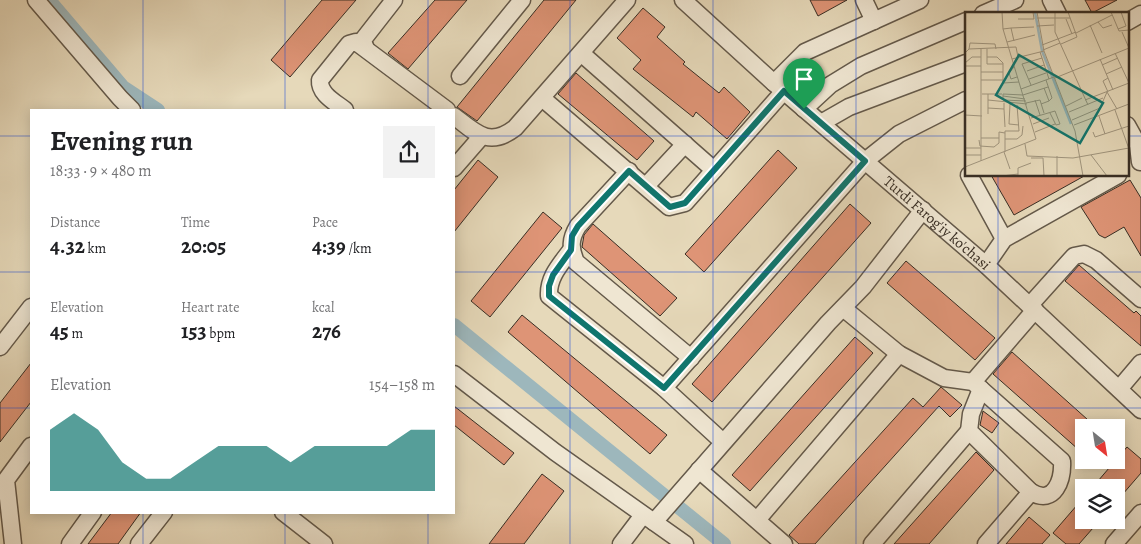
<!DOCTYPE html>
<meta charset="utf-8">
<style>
:root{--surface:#fff;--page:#f2f2f2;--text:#202124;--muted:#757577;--accent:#0f766e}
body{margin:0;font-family:Alegreya,serif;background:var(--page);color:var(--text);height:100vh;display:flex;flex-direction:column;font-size:19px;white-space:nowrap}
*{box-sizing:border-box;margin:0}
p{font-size:16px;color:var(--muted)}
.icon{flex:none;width:28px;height:28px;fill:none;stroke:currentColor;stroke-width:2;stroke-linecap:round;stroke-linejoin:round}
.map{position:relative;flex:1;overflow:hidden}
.panel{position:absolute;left:30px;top:109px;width:425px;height:405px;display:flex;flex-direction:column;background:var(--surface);border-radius:0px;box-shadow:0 2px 12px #0003}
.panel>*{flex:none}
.needle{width:32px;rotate:150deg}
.tools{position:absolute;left:1075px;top:419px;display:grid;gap:10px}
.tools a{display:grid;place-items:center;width:50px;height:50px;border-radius:0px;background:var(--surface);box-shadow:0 2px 12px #0003;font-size:25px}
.pin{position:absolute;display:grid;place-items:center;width:42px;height:42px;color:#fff;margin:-51px -21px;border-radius:50% 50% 50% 0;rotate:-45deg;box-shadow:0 0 5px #0007}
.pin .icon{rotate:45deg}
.round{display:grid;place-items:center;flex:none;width:52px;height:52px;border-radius:0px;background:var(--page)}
.headline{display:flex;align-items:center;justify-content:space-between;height:85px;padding:0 20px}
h1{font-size:28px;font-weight:600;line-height:38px}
.metrics{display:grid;grid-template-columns:repeat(3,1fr);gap:8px;height:85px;padding:5px 20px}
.metrics div{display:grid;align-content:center}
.metrics b{font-size:21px;font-weight:600}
.metrics small{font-size:14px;font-weight:400}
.metrics p{font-size:14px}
.chart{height:140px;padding:10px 20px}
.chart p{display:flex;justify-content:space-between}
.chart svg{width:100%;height:90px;margin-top:5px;fill:var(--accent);opacity:.7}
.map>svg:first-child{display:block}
</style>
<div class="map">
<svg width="1141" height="544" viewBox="0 0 1141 544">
<rect width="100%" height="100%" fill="#e6d9ba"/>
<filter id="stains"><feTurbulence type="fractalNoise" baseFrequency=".004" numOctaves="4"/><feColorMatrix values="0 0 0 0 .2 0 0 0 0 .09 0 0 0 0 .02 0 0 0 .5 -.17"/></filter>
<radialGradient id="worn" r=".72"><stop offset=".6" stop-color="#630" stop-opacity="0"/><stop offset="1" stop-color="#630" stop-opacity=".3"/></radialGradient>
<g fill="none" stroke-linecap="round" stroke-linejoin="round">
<g stroke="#9db7bc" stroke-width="14">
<polyline points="49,0 123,87 158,110"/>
<polyline points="454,325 724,544"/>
</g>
</g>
<g fill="#de9476" stroke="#382e24">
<polygon points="322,0 356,0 290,77 271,60"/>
<polygon points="435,0 467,0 408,69 388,53"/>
<polygon points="544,0 576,0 477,121 457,107"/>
<polygon points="810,0 847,0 818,16"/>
<polygon points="1085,0 1117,0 1092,13"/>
<polygon points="643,8 665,27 657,37 685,62 683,64 719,93 724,87 750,112 727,139 696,112 693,117 633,69 641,60 617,38"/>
<polygon points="576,73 654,141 637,160 558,94"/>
<polygon points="778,150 797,168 704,272 685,254"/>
<polygon points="478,160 498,177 454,232 454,190"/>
<polygon points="991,175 1086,175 1014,215"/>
<polygon points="1130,180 1141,198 1141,256 1124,227 1105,238 1099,235 1081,207"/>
<polygon points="850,204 871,223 712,402 692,384"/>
<polygon points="543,212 562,228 490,317 471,301"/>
<polygon points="593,224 677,298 660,316 582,247 584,235"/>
<polygon points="906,261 995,338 975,360 887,283"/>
<polygon points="1079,265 1134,313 1136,311 1141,316 1141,346 1065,281"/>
<polygon points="522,315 667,435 650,454 508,332"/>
<polygon points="855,337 873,353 750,491 732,475"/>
<polygon points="1012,352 1097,428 1084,428 1084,445 1079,450 993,374"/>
<polygon points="31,363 31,402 0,442 0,403"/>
<polygon points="941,387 962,405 950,417 939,406 815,544 799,544 789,535 913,398 923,407"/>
<polygon points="454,406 514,453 504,465 454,425"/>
<polygon points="983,411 999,423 992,433 980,425"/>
<polygon points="1127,447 1141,459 1141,473 1116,502 1116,488 1092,488"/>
<polygon points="976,452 994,470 929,544 894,544"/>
<polygon points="542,474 564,491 524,544 489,544"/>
<polygon points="1084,497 1084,520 1100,520 1079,544 1066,544 1053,533"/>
<polygon points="112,512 141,512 118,544 88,544"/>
<polygon points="1029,517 1050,535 1042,544 1006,544"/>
</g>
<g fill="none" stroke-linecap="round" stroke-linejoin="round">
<defs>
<g id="minor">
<polyline points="36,0 120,98 132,110"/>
<path id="s1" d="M683,0l91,83 212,182 155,145"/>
<polyline points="864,0 874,21"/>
<polyline points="1051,0 1058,14"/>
<polyline points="983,14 1015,0"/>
<polyline points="1127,22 1141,14"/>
<polyline points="365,46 362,41 394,0"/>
<polyline points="581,53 714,170"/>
<polyline points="460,76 522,0"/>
<polyline points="774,83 805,52 920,0"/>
<polyline points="542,98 669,207 685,203 784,91"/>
<polyline points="804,109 830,85 861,66 966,21"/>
<path d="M345,110c-10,-8 -26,-16 -25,-30l29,-36 7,-2 91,68"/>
<path d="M454,116c22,17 35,32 61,12l112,-128"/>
<polyline points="821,123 849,107 966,63"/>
<polyline points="1127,125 1138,145 1140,162"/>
<polyline points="454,168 481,137"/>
<path d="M629,171l-51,55c-8,13 -8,22 -2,36l115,96"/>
<polyline points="969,175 1004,239"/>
<polyline points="646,186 685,144"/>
<path d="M571,250c-11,15 -23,27 -22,46l115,92 59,54"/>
<polyline points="986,265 1004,239 1118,175"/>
<polyline points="1030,305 1074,256 1084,254 1096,260 1141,299"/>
<path d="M843,308l56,46 45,24 29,4 89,79c1,18 -7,45 -31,31l-45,52"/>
<polyline points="0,347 31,307"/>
<polyline points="454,374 555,452 685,544"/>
<polyline points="973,382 1035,310"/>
<polyline points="664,388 865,161 899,134 966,100"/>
<polyline points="981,389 971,414 969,431 1031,492"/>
<polyline points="1119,389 1141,363"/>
<polyline points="699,470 784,544"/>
<polyline points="283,512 324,544"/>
<polyline points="757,520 899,354"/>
<polyline points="654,522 828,323 863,287 923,210"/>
<polyline points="13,544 6,480 31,446"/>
<polyline points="70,544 93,512"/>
<polyline points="139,544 164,512"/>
<polyline points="621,544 643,515"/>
<polyline points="872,544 969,431"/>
<polyline points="1114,544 1141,513"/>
</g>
</defs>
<use href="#minor" stroke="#64594a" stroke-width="19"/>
<use href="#minor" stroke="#efe6d2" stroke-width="16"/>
</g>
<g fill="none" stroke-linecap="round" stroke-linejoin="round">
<defs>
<polygon id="route" points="784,91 865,161 664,388 549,296 549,286 553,275 571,250 572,236 578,226 629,171 670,207 685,203"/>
</defs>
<use href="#route" stroke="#fff" stroke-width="10"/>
<use href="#route" stroke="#0f766e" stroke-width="6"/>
</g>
<path fill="none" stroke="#1d4ed8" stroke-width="1" stroke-opacity="0.55" d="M143,0v110M285,0v110M428,0v110M570,0v544M713,0v544M856,0v544M998,0v14M0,136h31M454,136h512M1127,136h14M998,175v369M0,272h31M454,272h687M0,408h31M454,408h687M143,512v32M285,512v32M428,512v32"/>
<g text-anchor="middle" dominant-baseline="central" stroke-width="4" stroke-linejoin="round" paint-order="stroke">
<g font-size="15" fill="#382e24" stroke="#efe6d2">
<text stroke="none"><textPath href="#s1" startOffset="338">Turdi Farog'iy ko'chasi</textPath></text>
</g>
</g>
<g transform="translate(965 12)">
<rect width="164" height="164" fill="#e6d9ba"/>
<path fill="none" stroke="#9db7bc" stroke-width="2.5" d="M70,0l7,39 29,73"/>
<path fill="none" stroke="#a0957e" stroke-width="1" d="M72,0l7,39 31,80 8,45M90,0v20l33,73M146,0l8,19 10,-1M72,6h33M53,7h16l-1,-7M101,7l6,15M133,10l5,6 9,-3M125,13l12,28M72,14l17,-1M46,16l23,-1M38,17l8,-1 3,13M153,17l8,-3 -5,-14M157,20l7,16M111,21l36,-18M42,30l28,-7M96,32l16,-7 -9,-25M77,33l34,-13M4,37l1,-6 25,1 1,5M16,37v112M22,37v15h16M78,38l17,-7M75,40l9,27M0,41l4,-4 47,-2 2,10M150,41l14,30M22,45h10l6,6v20l16,-1M47,47l32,-8M135,47l13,31M0,51l7,-6h9M137,53l16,-7M0,54h16M49,55l-5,6 2,6 6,-2M62,59l17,-6M16,60h22M141,62l16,-7M90,66l74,-30M64,67l17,-6M16,68h22M81,68l6,18 -3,3M66,73l-9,-21 20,-6M56,77l33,-12M142,80l10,17M143,80l-5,-11 5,-3M17,82h20M38,84l22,3M23,88l39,4M70,88l5,15M120,88l44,-17M61,89l-23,-1v-6l20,1 25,-8M61,91l14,-3 4,13M45,92l-1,20 10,1M76,92l8,-3 -5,-13M101,94l16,-8M23,96l16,1v-6M39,97l1,18M150,98l14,39M104,100l34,-14M23,102v-20M0,103l17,1M134,104l6,18M66,106l24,-7 5,13 -4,1 -6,-12M107,108l28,-12 7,-16M68,112l16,-6M109,113l55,-21M70,120l20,-8M128,120l2,5 34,-11M16,126h18M40,127h12l5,-4 1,-9M14,128l1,6 14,1 5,-4v-11l6,1M60,132l2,12 46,2 56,-10M0,136h16M39,140l6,17M40,140v-21h14l-2,-26M0,143h16M126,143l16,21M92,144v20M66,146h12l1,18M0,155l71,-28 -33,-110 -1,-17M37,164l16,-2M53,164v-8l13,-5"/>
<path fill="#0f766e" fill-opacity="0.15" stroke="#0f766e" stroke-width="2.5" d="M54,43l84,48 -23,40 -84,-48z"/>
<rect width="164" height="164" fill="none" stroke="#382e24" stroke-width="2.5"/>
</g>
<rect width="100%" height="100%" filter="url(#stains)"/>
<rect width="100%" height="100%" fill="url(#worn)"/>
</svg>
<div class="tools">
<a><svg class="needle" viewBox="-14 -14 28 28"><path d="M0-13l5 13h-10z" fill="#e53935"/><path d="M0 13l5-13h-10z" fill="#757577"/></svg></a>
<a><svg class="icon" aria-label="layers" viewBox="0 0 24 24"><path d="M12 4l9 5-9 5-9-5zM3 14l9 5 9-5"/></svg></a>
</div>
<div class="pin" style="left:804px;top:109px;background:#1e9e55"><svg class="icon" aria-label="arrive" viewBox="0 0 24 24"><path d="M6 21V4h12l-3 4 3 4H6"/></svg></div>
<section class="panel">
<div class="headline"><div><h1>Evening run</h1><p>18:33 · 9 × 480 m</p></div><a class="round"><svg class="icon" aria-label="share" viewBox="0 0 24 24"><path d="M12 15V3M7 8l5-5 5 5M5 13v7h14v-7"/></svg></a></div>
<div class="metrics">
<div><p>Distance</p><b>4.32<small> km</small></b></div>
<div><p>Time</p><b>20:05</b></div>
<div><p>Pace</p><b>4:39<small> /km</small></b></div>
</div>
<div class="metrics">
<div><p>Elevation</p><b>45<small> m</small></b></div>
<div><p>Heart rate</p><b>153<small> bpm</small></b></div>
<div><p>kcal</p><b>276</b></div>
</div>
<div class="chart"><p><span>Elevation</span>154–158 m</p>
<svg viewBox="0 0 160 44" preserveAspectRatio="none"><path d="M0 44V14L10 6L20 14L30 30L40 38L50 38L60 30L70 22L80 22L90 22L100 30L110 22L120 22L130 22L140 22L150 14L160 14V44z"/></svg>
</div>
</section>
</div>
